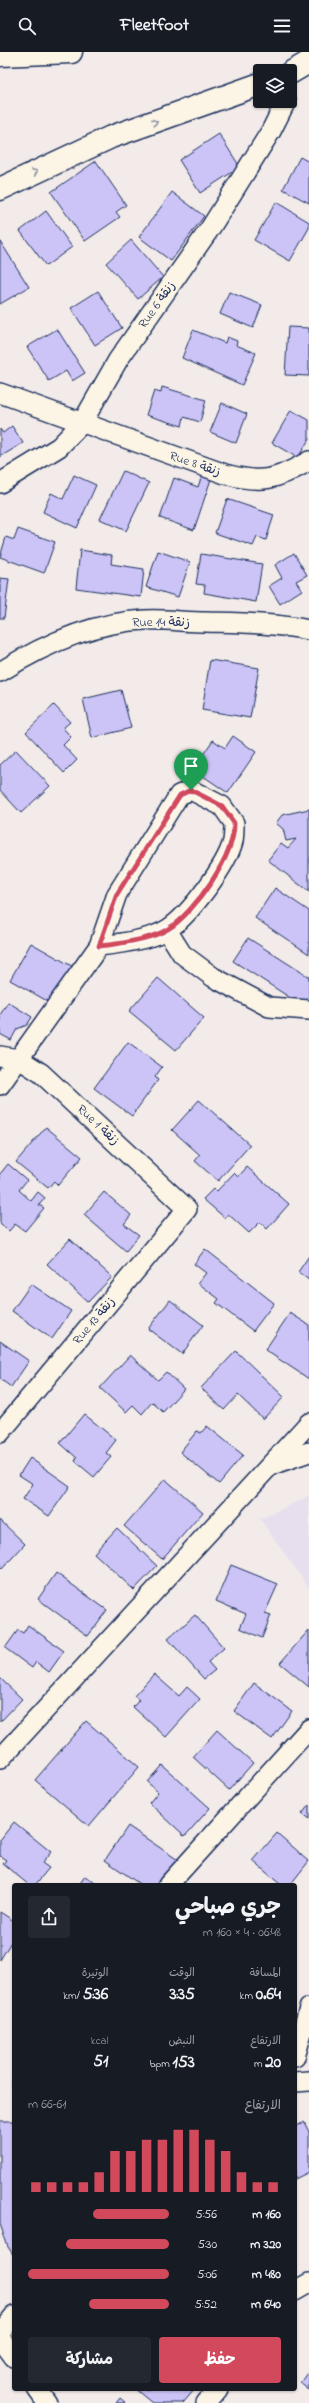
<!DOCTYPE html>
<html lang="ar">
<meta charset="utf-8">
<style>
:root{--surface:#171b24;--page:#242831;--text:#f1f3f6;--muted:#9ea1a6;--accent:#d1495b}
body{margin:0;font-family:"Indie Flower","Playpen Sans Arabic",sans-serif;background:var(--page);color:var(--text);direction:rtl;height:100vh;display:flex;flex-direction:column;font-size:15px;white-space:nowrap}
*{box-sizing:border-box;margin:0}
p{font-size:13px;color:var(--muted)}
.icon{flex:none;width:22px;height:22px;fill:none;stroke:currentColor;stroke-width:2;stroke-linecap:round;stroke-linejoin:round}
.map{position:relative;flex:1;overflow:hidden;direction:ltr}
.panel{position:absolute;left:12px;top:1831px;width:285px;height:508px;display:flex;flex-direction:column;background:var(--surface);border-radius:4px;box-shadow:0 1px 3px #0004;direction:rtl}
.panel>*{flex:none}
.controls{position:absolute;left:253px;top:12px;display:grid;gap:8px}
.controls a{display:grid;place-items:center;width:44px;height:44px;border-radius:4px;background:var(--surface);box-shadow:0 1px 3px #0004;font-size:20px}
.pin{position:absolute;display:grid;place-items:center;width:34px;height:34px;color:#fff;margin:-41px -17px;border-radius:50% 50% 50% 0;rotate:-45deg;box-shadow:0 0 4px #0007}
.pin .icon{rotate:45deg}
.round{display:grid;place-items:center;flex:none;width:42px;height:42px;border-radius:4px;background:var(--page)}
.head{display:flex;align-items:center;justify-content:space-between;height:68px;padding:0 16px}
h1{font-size:22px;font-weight:700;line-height:30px}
.metrics{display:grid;grid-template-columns:repeat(3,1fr);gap:6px;height:68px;padding:4px 16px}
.metrics div{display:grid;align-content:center}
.metrics b{font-size:17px;font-weight:700}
.metrics small{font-size:11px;font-weight:400}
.metrics p{font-size:11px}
.chart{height:112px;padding:8px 16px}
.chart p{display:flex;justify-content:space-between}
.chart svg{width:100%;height:72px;margin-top:4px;stroke:var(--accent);stroke-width:6}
.cta{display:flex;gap:8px;margin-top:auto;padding:8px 16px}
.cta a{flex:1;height:46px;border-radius:4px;background:var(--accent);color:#fff;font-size:16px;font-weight:700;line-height:46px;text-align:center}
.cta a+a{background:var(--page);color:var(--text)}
ul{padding:0 16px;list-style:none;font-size:13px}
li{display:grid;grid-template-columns:64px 48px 1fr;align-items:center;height:30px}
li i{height:10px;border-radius:5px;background:var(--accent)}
header{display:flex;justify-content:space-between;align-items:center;height:52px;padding:0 16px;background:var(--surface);font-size:18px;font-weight:700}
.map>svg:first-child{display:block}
</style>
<header><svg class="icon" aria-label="menu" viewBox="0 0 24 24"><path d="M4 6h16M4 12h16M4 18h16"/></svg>Fleetfoot<svg class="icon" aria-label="search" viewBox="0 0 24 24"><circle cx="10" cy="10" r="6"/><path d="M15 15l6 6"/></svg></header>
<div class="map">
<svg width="309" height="2351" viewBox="0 0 309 2351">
<rect width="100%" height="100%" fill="#f2ebe9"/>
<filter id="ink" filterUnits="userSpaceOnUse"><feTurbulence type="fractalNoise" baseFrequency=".025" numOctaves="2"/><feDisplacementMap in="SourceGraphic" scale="8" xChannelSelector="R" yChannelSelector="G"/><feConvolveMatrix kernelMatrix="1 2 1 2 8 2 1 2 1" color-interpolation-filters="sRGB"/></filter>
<g filter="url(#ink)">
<polygon fill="#e7dfed" points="309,1444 309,1536 260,1467"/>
<g fill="#ccc4f7" stroke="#1b2f5e">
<polygon points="219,82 240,115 200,141 179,108"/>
<polygon points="300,105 309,110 309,151 283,137"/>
<polygon points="96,109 126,153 116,160 120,165 85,189 51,140"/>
<polygon points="172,140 204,164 171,209 139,185"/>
<polygon points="276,150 309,170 309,176 290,209 254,188"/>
<polygon points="46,159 72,195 46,214 20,179"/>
<polygon points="131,188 163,225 138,247 106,211"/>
<polygon points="0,189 29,235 0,252"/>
<polygon points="98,239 122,276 95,293 71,256"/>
<polygon points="229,240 262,253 253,276 220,262"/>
<polygon points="288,275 309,276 309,324 285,323"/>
<polygon points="57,277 85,321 72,329 66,319 49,329 27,295"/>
<polygon points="193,278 225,291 227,285 237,289 236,293 256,301 242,333 182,306"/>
<polygon points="162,335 206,348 200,370 184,365 182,374 146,363 154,339 161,341"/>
<polygon points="222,351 247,362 236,391 210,380"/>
<polygon points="291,358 309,368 309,387 298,406 272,391"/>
<polygon points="12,374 23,391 0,405 0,377 3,381"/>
<polygon points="123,419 149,431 126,479 100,467"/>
<polygon points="203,420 212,424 194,478 160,466 174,426 198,435"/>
<polygon points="74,423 96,433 77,476 43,460 51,441 63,447"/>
<polygon points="227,447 274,463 266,488 257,485 253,494 215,481"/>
<polygon points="18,477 55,490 44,521 0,505 6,485 14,488"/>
<polygon points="80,498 112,503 111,512 144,517 141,545 76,536"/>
<polygon points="158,499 190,510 178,545 146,535"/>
<polygon points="294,501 307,523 296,529 302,538 280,552 269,534 282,526 275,513"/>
<polygon points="201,502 262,512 256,550 204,541 205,533 196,532"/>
<polygon points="0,526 9,527 4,566 0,566"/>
<polygon points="210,608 259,616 250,666 202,658"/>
<polygon points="121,638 131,676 92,686 83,647"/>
<polygon points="54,653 70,670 63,676 71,685 63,693 77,708 64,721 26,680"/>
<polygon points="233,684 256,700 228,741 193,717 213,688 225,696"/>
<polygon points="16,698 50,734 21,761 0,738 0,713"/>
<polygon points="309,757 309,840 268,808 281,791 288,796 296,787 286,789 283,777 276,771 282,763"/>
<polygon points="275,836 309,859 309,902 255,866"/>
<polygon points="248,886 309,925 309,944 303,954 233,909"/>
<polygon points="31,891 77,917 56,954 10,928"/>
<polygon points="158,926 204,966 176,998 129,959"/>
<polygon points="8,950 32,965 27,973 17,977 11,988 0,982 0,963"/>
<polygon points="128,990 162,1015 155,1025 158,1028 132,1064 94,1036"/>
<polygon points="199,1048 250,1093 218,1129 195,1109 200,1103 172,1078"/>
<polygon points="46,1075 82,1105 58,1133 54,1129 48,1136 16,1110"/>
<polygon points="8,1112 27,1128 19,1138 31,1149 38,1140 45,1146 39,1153 44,1156 25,1179 15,1172 9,1179 0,1171 0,1122"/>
<polygon points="247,1115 289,1152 267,1177 260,1170 249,1181 228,1162 225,1166 203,1147 214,1136 217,1139 234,1121 238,1125"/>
<polygon points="104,1140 131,1163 124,1172 139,1183 126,1199 84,1163"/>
<polygon points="70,1187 112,1225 88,1250 47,1212"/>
<polygon points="205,1197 274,1251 253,1279 216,1251 219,1247 198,1231 206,1221 194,1212"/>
<polygon points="309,1204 309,1228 298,1220"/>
<polygon points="31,1232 71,1259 52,1287 12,1259"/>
<polygon points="170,1248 203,1273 182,1302 148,1277"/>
<polygon points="290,1261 309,1273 309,1327 265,1298"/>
<polygon points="0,1289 29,1309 11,1335 0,1327"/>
<polygon points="236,1299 284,1345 263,1367 238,1343 224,1358 201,1336"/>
<polygon points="130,1303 158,1328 166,1320 184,1337 163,1360 152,1350 142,1362 133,1353 126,1360 100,1336"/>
<polygon points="84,1362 116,1388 106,1401 111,1405 94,1425 75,1409 77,1406 60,1391"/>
<polygon points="207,1374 243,1403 219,1432 180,1400 197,1379 201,1381"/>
<polygon points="30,1406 70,1434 49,1464 23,1447 33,1432 19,1423"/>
<polygon points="165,1427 203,1460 162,1507 124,1474"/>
<polygon points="0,1468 25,1492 2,1517 0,1515"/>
<polygon points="117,1476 157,1514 134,1538 94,1501"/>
<polygon points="231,1513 278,1532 265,1561 271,1563 262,1586 240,1576 246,1562 216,1549"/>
<polygon points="56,1521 107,1558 88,1584 38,1547"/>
<polygon points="195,1563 224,1596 208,1610 215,1618 204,1627 168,1587"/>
<polygon points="28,1573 64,1599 49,1620 36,1610 32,1616 5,1596 18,1578 23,1581"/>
<polygon points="309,1578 309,1635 280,1611"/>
<polygon points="154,1622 179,1644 187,1635 200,1647 166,1685 133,1655 139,1648 134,1644"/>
<polygon points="0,1626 22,1647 0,1670"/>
<polygon points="254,1631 292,1659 272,1687 234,1659"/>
<polygon points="86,1669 139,1715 89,1774 35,1728"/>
<polygon points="217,1678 253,1711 229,1738 193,1705"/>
<polygon points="162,1713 210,1756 185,1784 149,1751 158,1740 147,1730"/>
<polygon points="309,1753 309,1767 302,1762"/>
<polygon points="14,1770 51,1800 42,1811 49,1816 35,1833 29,1833 3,1812 6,1808 0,1804 0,1788"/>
<polygon points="128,1774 178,1808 161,1833 141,1833 105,1808"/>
<polygon points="277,1781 309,1809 290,1833 281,1833 253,1809"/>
<polygon points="85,1824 98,1833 79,1833"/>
<polygon points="0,1860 14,1869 14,1885 0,1908"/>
<polygon points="14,2019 14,2036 11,2035"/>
<polygon points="0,2069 14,2069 14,2204 8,2195 0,2172"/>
<polygon points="304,2070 309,2080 309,2120 295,2127 295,2075"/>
<polygon points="309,2318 309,2338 300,2331"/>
<polygon points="135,2337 195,2337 183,2351 152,2351"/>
<polygon points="120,2346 126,2351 116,2351"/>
</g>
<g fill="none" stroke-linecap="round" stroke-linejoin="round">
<defs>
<g id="minor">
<path d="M0,341l225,81c37,10 51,6 84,-13"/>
<polyline points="0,431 59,395 82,371 118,308 211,175 271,79 286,49"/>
<path d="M0,620c43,-27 93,-50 145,-52 20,-1 41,2 61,2 34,1 69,1 103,8"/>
<polyline points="167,878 182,902 213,925 269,955 309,958"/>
<polyline points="0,1004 19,1007 41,1021 187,1157 0,1381"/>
<path d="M0,1033l99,-139 18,-52 62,-99 12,-5 31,16 12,17c0,6 0,12 -1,18 -6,24 -44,75 -65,88 -16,10 -50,15 -69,17"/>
<polyline points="274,1412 309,1400"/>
<polyline points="0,1707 309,1371"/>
<polyline points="168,1833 309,1677"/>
<polyline points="295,2005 309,1956"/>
<polyline points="295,2030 309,2029"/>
<polyline points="295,2239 309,2231"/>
<polyline points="0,2281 14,2264"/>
<polyline points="0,2286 14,2305"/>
<polyline points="37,2337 47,2351"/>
<polyline points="206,2351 218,2337"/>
</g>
<g id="secondary">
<polyline points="0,3 71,0"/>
<polyline points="290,21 309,10"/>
<polyline points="0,137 111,85 260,32"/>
</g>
</defs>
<use href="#minor" stroke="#1b2f5e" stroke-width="22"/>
<use href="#secondary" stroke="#1b2f5e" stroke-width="25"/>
<use href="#minor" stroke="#fcf5e5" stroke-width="19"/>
<use href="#secondary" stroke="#fcf5e5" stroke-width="22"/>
</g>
<defs><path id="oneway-chevron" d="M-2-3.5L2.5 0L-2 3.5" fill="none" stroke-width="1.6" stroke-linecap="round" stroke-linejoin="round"/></defs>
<g stroke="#8c92a2">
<use href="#oneway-chevron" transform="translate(155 70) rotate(-20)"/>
<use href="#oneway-chevron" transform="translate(35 120) rotate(-24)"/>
</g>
</g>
<g fill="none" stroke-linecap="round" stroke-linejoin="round" filter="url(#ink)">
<defs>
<path id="route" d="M191,738l31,16 12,17c1,32 -39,89 -66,106 -16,10 -50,15 -69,17l18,-52 63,-99z"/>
</defs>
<use href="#route" stroke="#fff" stroke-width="8"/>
<use href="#route" stroke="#d1495b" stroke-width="5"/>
</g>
<g text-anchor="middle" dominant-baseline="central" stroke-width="4" stroke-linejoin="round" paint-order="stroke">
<g font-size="13" fill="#1b2f5e" stroke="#fcf5e5">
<text transform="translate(157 253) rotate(-55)">Rue 6 زنقة</text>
<text transform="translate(195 412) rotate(19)">Rue 8 زنقة</text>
<text x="161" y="570">Rue 14 زنقة</text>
<text transform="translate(98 1073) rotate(43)">Rue 1 زنقة</text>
<text transform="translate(94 1269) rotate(-50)">Rue 13 زنقة</text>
</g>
</g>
</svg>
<div class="controls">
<a><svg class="icon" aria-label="layers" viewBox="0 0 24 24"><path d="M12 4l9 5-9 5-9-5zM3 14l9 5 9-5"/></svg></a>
</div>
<div class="pin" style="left:191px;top:738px;background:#1e9e55"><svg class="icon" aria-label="arrive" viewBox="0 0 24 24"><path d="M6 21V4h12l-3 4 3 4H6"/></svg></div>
<section class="panel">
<div class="head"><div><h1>جري صباحي</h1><p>06:48 · 4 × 160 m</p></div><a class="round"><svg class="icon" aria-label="share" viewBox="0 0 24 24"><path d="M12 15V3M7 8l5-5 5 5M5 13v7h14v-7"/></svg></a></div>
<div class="metrics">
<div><p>المسافة</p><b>0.64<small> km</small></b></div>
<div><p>الوقت</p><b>3:35</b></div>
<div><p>الوتيرة</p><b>5:36<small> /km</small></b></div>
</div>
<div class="metrics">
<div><p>الارتفاع</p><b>20<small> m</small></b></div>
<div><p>النبض</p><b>153<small> bpm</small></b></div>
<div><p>kcal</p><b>51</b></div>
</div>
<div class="chart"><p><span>الارتفاع</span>61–66 m</p>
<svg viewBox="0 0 160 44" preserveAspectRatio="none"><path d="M5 44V38M15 44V38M25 44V38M35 44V38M45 44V32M55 44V19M65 44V19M75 44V12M85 44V12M95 44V6M105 44V6M115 44V12M125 44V19M135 44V32M145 44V38M155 44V38"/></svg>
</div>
<ul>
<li><b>160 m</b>5:56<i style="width:54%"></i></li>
<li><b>320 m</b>5:30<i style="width:73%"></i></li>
<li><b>480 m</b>5:06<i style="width:100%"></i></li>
<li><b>640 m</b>5:52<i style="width:57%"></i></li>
</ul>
<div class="cta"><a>حفظ</a><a>مشاركة</a></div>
</section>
</div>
